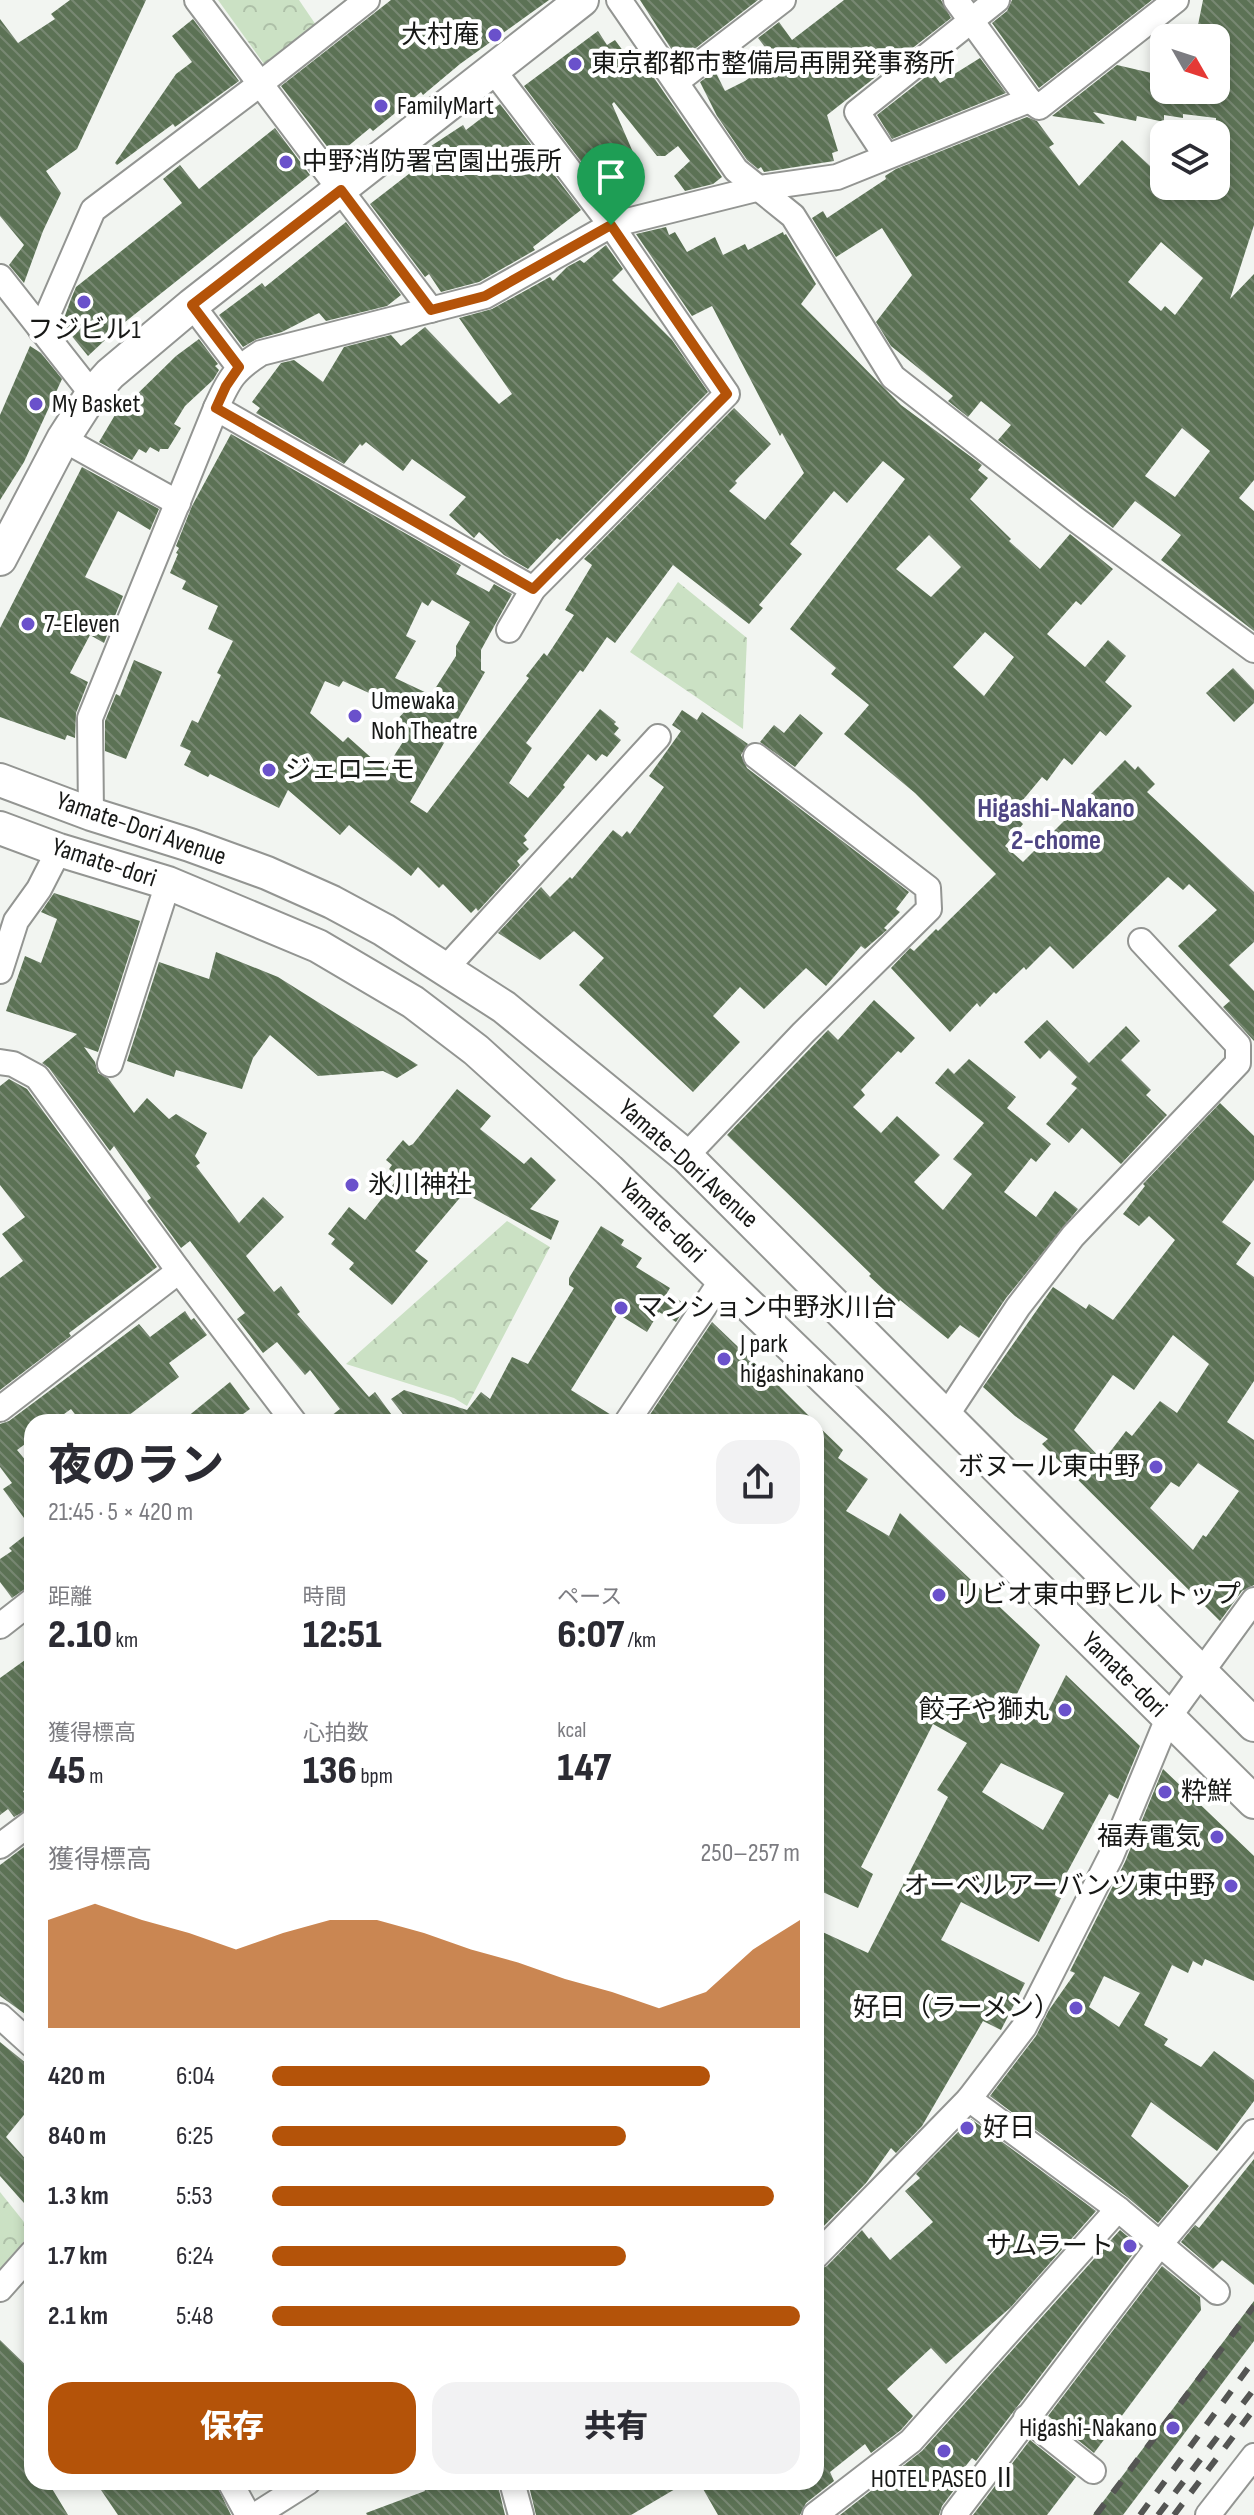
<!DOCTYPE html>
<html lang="ja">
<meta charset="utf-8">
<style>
:root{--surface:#fff;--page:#f2f2f3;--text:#2b2b33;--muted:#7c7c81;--accent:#b45309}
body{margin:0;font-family:"Sofia Sans Condensed","Noto Sans JP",sans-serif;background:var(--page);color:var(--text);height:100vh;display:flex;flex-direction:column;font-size:30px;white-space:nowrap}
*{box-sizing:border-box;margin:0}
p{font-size:26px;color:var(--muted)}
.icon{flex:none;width:44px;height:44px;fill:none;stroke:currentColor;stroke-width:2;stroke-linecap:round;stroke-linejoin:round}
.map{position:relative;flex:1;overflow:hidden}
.panel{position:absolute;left:24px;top:1414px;width:800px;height:1076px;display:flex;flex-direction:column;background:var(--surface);border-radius:24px;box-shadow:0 4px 12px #0003}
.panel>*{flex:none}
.needle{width:52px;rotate:129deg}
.controls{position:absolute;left:1150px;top:24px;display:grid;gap:16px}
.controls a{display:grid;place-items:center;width:80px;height:80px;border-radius:16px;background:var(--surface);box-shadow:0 4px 12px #0003;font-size:40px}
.pin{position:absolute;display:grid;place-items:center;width:68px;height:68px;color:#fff;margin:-82px -34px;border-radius:50% 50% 50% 0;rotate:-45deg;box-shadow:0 0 8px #0007}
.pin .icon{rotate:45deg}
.round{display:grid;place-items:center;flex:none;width:84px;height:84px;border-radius:24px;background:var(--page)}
.summary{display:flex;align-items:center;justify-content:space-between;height:136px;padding:0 24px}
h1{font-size:44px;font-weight:800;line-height:60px}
.stats{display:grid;grid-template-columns:repeat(3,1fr);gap:12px;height:136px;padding:8px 24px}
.stats div{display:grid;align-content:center}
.stats b{font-size:40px;font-weight:800}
.stats small{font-size:22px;font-weight:400}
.stats p{font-size:22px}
.chart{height:224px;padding:16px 24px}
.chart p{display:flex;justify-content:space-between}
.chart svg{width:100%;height:144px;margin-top:8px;fill:var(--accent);opacity:.7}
.button{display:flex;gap:16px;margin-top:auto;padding:16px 24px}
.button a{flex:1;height:92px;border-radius:24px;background:var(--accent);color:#fff;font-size:32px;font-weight:800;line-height:92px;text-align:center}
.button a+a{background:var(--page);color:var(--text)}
ul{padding:0 24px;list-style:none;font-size:26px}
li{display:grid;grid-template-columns:128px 96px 1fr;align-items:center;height:60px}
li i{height:20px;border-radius:10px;background:var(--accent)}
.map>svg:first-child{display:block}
</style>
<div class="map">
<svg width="1254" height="2515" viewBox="0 0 1254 2515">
<defs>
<pattern id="park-crowns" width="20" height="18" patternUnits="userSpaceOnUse" patternTransform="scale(2)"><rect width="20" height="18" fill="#cbe1c4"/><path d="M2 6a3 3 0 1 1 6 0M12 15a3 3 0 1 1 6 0" fill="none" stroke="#aec0a8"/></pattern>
<pattern id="building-back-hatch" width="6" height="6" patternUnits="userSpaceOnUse" patternTransform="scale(2)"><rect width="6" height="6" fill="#5c7255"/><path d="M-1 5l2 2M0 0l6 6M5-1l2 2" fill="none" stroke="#788873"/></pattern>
</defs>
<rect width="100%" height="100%" fill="#f2f5f1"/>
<g fill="url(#park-crowns)">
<polygon points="218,0 299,0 316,25 264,64"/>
<polygon points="678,582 747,638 743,729 630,652"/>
<polygon points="507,1221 550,1247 467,1406 454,1398 346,1364"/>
<polygon points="0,2192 32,2232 0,2269"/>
</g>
<g fill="url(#building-back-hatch)" fill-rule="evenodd">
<polygon points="70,0 146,0 77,149 46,171 61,193 43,231 24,283 9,265 24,245 0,216 0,19 18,43 55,19 51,14"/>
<polygon points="391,0 549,0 460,64 423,95 421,92 373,131 370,128 335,157 281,86"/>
<polygon points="640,0 758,0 679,61"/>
<polygon points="844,0 941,0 951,18 827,115 838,151 832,153 834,161 764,172 761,167 758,169 747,160 717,116 700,82 715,71 725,91 745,81 775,60 758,38 779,22 792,40"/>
<polygon points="1012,0 1152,0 1039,88 992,23 1007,11"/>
<path d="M1203,0h51v225l-24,74 24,-25v206l-15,18 15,13v120l-93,-71 20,-25 -46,-34 -22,27 -115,-88 13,-15 -30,-24 -13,16 -20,-16 5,-5 -62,-50 -15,-24 36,-47 -30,-47 -46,29 -24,-39 11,-7 4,7 59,-39 -1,-3 11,-7 131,-52 10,4 17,23 -5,3 30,39 43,-46 42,39v7h52v-68l-33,-4v4l-19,-3v7l-27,-6 -1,5 -43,-9 12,12 -53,-8 65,-51 47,11v14h52v-57l-19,-3zM1161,242l42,36 -28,37 -10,-9 -4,5 -33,-29zM1182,428l28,23 -35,46 -30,-21z"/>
<polygon points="193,19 239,81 175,127 173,124 117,165 115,163 176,74 192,62 172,36"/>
<polygon points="598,31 607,45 615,40 629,59 637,53 722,177 713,184 685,191 674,176 690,161 678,146 665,156 657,156 614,102 612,104 639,166 604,192 524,86"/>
<polygon points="980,58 1006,93 892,139 877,115 932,72 940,83"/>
<polygon points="500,104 581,210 533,247 535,250 479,282 441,292 429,274 425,277 370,204 436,153 431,146 463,125 466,130"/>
<polygon points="275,128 310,175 120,326 88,356 62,324 71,299 76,287 182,203 163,179 180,165 199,189"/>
<polygon points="346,222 401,295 387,306 326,321 319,313 282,332 257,339 243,347 219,315 262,283 265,287"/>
<path d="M666,227l3,8 6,-3 12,20 28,-15 8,18 22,-11 3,6 35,-18 1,3 2,-1 30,50 -15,20 100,101 81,60 -4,5 10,8 -18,21 41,40 -2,2 31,28 30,-35 43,35 -32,36 -5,-4 -29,33 38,33 23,-27 18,16 -21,26 27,24 -26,30 -6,-5 -28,34 -8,-7 -17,23 -5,-4 -30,36 11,11 -18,22 18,16 102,-102 10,10 3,-4 17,18 -8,8 107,100v50l-25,23 25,26v50l-31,-34 7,-6 -52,-55 39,-36 -28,-26 -6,6 -15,-13 -95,92 -23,-23 -24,24 -2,-3 -28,27 -2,-2 -14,15 -3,-4 -27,29 -59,-64 19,-20 4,3 22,-22 2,2 58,-57 -81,-81 -71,-59 25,-29 -38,-31 5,-6 -46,-39 115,-150 -22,-18 -36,42 -13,-12 -44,53 12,10 -43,51 4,3 -14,16 -76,-59 -58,78 -8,-6 -24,35 -3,-2 -54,73 6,5 -23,35 19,15 72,-89 16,13 -2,2 5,4 -5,6 7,6 -14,17 -5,-3 -6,7 -8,-7 -25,31 2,2 -41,49 3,4 -4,3 6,6 -12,12 3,4 -42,46 -2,-3 -5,5 -28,-29 -4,4 -21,-21 -7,9 -62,-51 -9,10 -52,-45 -9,18 -69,-34 -2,3 -24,-12 7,-14 -11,-5 12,-26 6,3 23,-48 -4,-2 16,-32 -25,-12 10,-23 -36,-17 4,-8 -16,-8 8,-19 -2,-1 3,-5 -3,-2 16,-40 39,-72 230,131 -5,9 33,18 5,-8 18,10 -31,56v20l4,2 -75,130 17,11 102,-135 -3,-2 18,-23 3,3 27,-41 -9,-5 27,-45 -8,-6 150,-151 37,36 -36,37 2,2 -8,8 36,29 39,-47 -22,-40 -2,3 -68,-130 -20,10 -56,-82zM929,535l32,32 -30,30 -35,-28zM432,600l38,22 -14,24v10l-25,39 -36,-17 21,-37 -10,-5 16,-34 6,4zM985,632l29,25 -30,39 -31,-29zM325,681l14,6 4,-6 63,29 -12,13 14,11 -23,36 -37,-33 -5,5 -33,-29z"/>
<polygon points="606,245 623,269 612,280 672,340 708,392 560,540 557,538 528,569 504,555 479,532 474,538 449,515 466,497 412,459 403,471 366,442 362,446 360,444 344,464 256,413 260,408 252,402 281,363 294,360 323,382 344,347 391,335 401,346 425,327 499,404 512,394 459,318 492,309 550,277 553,281 567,267 580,260 584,263"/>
<polygon points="199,339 218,364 215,366 219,370 213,380 185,406 174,424 181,428 168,449 160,449 159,452 150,447 146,453 139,449 132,460 99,442 115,415 125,406 136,413 128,403 176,356"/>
<polygon points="30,346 41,353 62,379 24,462 0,500 0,415"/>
<polygon points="82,467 159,509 150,530 118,511 85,577 123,596 104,643 90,635 70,673 88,682 76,713 75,738 67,735 65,740 0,717 0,628"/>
<polygon points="134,660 162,672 126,759 105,751 105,721 116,694 120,696"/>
<polygon points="1233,668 1254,690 1254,703 1234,722 1206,693"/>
<polygon points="682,710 697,720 702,712 748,744 741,755 747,768 909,892 896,909 900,912 884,928 887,930 865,949 861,946 826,986 806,968 764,1009 740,987 713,1016 740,1042 693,1092 579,985 604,958 574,931 540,960 498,933 541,887 550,897 570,877 572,879 613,830 622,837 627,831 630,834 664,787 649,776 681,731 672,725"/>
<polygon points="800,714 823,733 795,767 760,742 774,725 784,733"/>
<polygon points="54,893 140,921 98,1052 84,1047 95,1062 98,1073 108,1078 134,1113 147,1098 169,1119 176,1114 207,1133 195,1156 200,1163 196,1166 239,1223 263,1197 284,1217 246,1256 274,1292 281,1286 300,1312 297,1314 369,1397 375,1392 397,1422 323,1422 340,1409 310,1370 305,1375 277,1342 263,1353 237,1319 245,1313 190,1241 181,1248 147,1201 151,1198 114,1146 110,1151 49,1068 42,1063 77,1034 6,1011 25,956 41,963 57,919 41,912"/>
<polygon points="216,952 278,977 418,1065 397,1078 383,1071 318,1076 270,1035 253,1058 242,1089 176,1070 174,1077 127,1061 159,962 209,979"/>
<polygon points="874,1000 915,1038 901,1053 898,1051 861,1090 865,1095 853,1107 881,1133 897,1116 940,1155 914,1182 943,1210 972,1174 953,1159 984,1123 935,1083 948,1068 954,1074 969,1059 1016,1097 1007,1108 1051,1144 1036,1162 1031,1158 1004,1192 1036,1217 1055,1191 1078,1209 1006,1298 979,1338 960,1325 948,1339 900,1300 898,1303 869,1276 871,1274 727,1135 828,1030 838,1040"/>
<polygon points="1047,1020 1089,1063 1126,1026 1140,1041 1121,1060 1151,1090 1146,1095 1167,1115 1121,1164 1082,1128 1069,1143 1046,1124 1077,1088 1071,1084 1077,1077 1049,1050 1040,1059 1024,1042"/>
<polygon points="9,1079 27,1089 157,1267 69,1333 71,1336 0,1390 0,1278 23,1261 2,1234 25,1217 0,1185 0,1086"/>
<polygon points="457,1089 491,1116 480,1129 524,1164 531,1157 556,1180 530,1209 559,1221 551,1240 464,1193 415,1251 428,1261 392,1305 349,1269 354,1263 331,1244 335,1239 328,1234 349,1207 365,1220 395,1182 393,1180 396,1176 389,1169 392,1165 386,1160 403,1140 409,1146 413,1144"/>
<path d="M1220,1103l34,33v44l-32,42 29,21 -15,21 18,13v104l-27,41 27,18v145l-12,6 -22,30 -178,-177 6,-5 -33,-23 -32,-29 70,-100 33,22 3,-5 24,16 62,-80 -26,-24 -10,10 -16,-12 22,-28 -2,-2zM1173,1335l36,29 -32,49 -17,-12 -28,35 -6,-5 -23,30 -29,-31 39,-55 21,15zM1198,1463l41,28 -33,46 -3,-2 -10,15 -43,-42 21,-26 8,5z"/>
<polygon points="601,1226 624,1240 621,1245 642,1258 636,1267 670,1288 667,1293 687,1305 676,1322 659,1312 647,1332 618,1314 571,1390 613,1416 612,1422 409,1422 391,1399 404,1390 467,1410 481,1392 490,1399 512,1357 528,1364 574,1288 569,1285 569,1278"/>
<polygon points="185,1311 191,1320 194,1318 207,1335 169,1363 179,1377 120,1422 81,1422 71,1409 53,1422 32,1422 32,1439 17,1450 32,1468 32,1529 3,1489 12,1483 0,1467 0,1424 9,1421 139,1324 150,1337"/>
<polygon points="712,1322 779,1386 815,1422 645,1422"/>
<polygon points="230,1382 250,1409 232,1422 181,1422"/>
<path d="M816,1424l27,26 -5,8 30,21 -22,32 43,25 11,-23 140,132 -23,49 31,17 18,-36 74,71 -22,53 -9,-5 -54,101 6,3 -22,44 -78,-40 -20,38 84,43 -24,47 -18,-9 -61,105 -26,27 -5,-5 -25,35 -50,51v-305l52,24 80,-156 -11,-7 30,-47 -34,-19 -72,143 12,7 -15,34 -42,-19zM1001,1763l63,30 -21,37 -61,-38z"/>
<polygon points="32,1530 32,1584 12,1598 0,1582 0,1559 12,1551 9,1548"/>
<polygon points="32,1655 32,1785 23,1791 32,1807 14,1817 8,1809 0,1815 0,1678"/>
<path d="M1163,1769l91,87v125l-49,-22 -3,7 -9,-5 -5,12 -16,-8 -28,60 24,14 -4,6 37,22 13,-16 40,29v21l-37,50 -66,-49 -20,34 58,50 -31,37 -31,-26 -137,-101 46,-60 13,-26 26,-37 -5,-2 55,-109zM1104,1976l36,17 -21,34 -30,-20z"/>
<polygon points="32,1841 32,2019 0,1996 0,1865"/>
<polygon points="0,2042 32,2068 32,2105 6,2137 30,2164 32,2212 0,2176"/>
<polygon points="971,2119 1096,2211 1011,2307 946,2364 931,2348 887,2389 913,2416 901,2430 871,2453 865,2444 830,2472 834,2481 806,2503 800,2515 718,2515 699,2482 816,2482 816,2271 827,2266 862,2230 869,2239 871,2237 890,2260 933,2222 905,2191 920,2178 916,2174"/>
<polygon points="1254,2159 1254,2285 1222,2260 1213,2269 1181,2242 1195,2225 1199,2228"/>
<polygon points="1120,2230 1139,2246 976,2461 972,2458 949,2487 954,2490 942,2506 939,2515 840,2515 922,2451"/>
<polygon points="1162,2266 1200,2297 1201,2310 1094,2453 1048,2416"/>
<polygon points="1254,2301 1254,2341 1123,2515 1093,2515"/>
<polygon points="0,2340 32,2371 32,2482 48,2482 68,2515 0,2515"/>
<polygon points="1030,2440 1076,2477 1047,2515 973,2515"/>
<polygon points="113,2482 215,2482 231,2515 118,2515 101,2490"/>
<polygon points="421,2482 497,2482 505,2515 367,2515 366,2513 425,2491"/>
<polygon points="528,2482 687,2482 631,2515 536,2515"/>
</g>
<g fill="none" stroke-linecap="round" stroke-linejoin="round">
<defs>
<g id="minor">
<polyline points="197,0 431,310"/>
<polyline points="619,0 736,170 793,216 893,377 1075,519 1254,650"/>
<polyline points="956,0 1029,100 1039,107 1176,0"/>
<polyline points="493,70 611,225 727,394 533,589 509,630"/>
<polyline points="676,82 783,0"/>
<polyline points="886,156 857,112 997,0"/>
<polyline points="0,277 92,394"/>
<polyline points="192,305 239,367"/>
<polyline points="41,330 93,210 260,84 367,0"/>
<polyline points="216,408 533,589"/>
<polyline points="63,439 178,503"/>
<path d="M91,814l-1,-96 126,-310c13,-29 18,-38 45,-55l224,-57 126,-71 149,-37 77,-11 192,-77"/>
<polyline points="446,968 658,737"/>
<polyline points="0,971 16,921 39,889 59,850"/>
<polyline points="0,1062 13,1064 37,1077 179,1271 294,1422"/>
<polyline points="110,1064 168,883"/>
<polyline points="686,1156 803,1033 929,909 928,888 756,756"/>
<polyline points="0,1409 179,1271"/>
<polyline points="946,1416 1018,1307 1073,1236 1238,1063 1238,1045 1141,941"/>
<polyline points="627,1422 722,1280"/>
<polyline points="0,1626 32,1601"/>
<polyline points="0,1846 32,1822"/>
<polyline points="0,2016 32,2045"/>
<polyline points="969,2099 1118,2209 1217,2292"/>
<polyline points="816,2256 969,2099 1024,2027 1111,1856 1168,1718 1254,1600"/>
<polyline points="0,2289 32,2253"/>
<polyline points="1026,2418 1093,2471"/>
<polyline points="230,2482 248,2515"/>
<polyline points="512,2482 521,2515"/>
<polyline points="256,2515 308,2482"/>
<polyline points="815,2515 911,2441 1118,2209"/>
<polyline points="954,2515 1160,2244 1254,2132"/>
<polyline points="1208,2515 1254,2456"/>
</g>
<g id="major">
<polyline points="0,559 63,439 92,394 110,374 192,305 582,0"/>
<polyline points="0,780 91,814 190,845 267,873 332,902 384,930 504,1007 686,1156 1254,1725"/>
<polyline points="0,828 59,850 168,883 318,946 413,1002 476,1050 609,1170 876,1428 1254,1802"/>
</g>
</defs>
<use href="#minor" stroke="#939592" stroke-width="28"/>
<use href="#major" stroke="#939592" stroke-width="36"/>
<use href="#minor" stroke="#fff" stroke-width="24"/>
<use href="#major" stroke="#fff" stroke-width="32"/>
<g stroke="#545553" stroke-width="6" stroke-dasharray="14 14" stroke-linecap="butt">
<polyline points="1096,2515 1254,2306"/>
<polyline points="1140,2515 1254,2360"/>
<polyline points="1158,2515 1254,2389"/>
<polyline points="1174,2515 1254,2409"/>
</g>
</g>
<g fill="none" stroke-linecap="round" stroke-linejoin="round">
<defs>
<polygon id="route" points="341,190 431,310 485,296 611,225 727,394 533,589 216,408 226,386 239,367 192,305"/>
</defs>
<use href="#route" stroke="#fff" stroke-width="16"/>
<use href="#route" stroke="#b45309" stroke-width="10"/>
</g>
<g fill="#6a51cb" stroke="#fff" stroke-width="3">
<circle cx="495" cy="35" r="8"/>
<circle cx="575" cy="64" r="8"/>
<circle cx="381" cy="106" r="8"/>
<circle cx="286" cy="162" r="8"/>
<circle cx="84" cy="302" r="8"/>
<circle cx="36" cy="404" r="8"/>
<circle cx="28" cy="624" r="8"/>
<circle cx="355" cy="716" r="8"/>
<circle cx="269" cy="770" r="8"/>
<circle cx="352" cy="1185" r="8"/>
<circle cx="621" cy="1308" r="8"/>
<circle cx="724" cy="1359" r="8"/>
<circle cx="1156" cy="1467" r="8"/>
<circle cx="939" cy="1595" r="8"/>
<circle cx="1065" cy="1710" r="8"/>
<circle cx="1165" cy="1792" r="8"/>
<circle cx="1217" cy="1837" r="8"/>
<circle cx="1231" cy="1886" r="8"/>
<circle cx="1076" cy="2008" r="8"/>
<circle cx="967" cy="2128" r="8"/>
<circle cx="1130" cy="2246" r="8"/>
<circle cx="1173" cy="2428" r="8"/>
<circle cx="944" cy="2451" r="8"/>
</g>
<g text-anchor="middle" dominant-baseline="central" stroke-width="8" stroke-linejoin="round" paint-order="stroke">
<g font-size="26" fill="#171816" stroke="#fff" text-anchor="start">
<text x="479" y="35" text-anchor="end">大村庵</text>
<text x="591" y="64">東京都都市整備局再開発事務所</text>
<text x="397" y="106">FamilyMart</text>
<text x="302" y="162">中野消防署宮園出張所</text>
<text x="84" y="330" text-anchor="middle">フジビル1</text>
<text x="52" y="404">My Basket</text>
<text x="44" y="624">7-Eleven</text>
<text x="371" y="701">Umewaka<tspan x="371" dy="30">Noh Theatre</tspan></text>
<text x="285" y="770">ジェロニモ</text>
<text x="368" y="1185">氷川神社</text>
<text x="637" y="1308">マンション中野氷川台</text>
<text x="740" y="1344">J park<tspan x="740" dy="30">higashinakano</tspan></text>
<text x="1140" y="1467" text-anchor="end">ボヌール東中野</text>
<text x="955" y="1595">リビオ東中野ヒルトップ</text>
<text x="1049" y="1710" text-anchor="end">餃子や獅丸</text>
<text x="1181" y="1792">粋鮮</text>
<text x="1201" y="1837" text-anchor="end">福寿電気</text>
<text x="1215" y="1886" text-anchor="end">オーベルアーバンツ東中野</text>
<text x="1060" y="2008" text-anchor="end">好日（ラーメン）</text>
<text x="983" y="2128">好日</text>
<text x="1114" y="2246" text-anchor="end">サムラート</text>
<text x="1157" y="2428" text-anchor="end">Higashi-Nakano</text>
<text x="944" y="2479" text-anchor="middle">HOTEL PASEO Ⅱ</text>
</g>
<g font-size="26" fill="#171816" stroke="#fff">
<text transform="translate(141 829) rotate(19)">Yamate-Dori Avenue</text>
<text transform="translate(104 863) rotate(18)">Yamate-dori</text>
<text transform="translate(688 1164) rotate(42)">Yamate-Dori Avenue</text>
<text transform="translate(662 1221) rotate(44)">Yamate-dori</text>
<text transform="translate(1124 1675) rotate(45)">Yamate-dori</text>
</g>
<g font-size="28" font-weight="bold" fill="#4e4583" stroke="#fff">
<text x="1056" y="808">Higashi-Nakano<tspan x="1056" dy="32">2-chome</tspan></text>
</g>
</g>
</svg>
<div class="controls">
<a><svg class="needle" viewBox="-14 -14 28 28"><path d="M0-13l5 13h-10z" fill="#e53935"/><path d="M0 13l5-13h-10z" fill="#7c7c81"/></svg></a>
<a><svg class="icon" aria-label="layers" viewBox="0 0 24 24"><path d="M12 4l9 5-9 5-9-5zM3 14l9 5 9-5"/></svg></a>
</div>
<div class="pin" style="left:611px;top:225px;background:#1e9e55"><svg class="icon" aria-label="arrive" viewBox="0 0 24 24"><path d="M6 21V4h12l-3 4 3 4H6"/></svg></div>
<section class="panel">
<div class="summary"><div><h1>夜のラン</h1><p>21:45 · 5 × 420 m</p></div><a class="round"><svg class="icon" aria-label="share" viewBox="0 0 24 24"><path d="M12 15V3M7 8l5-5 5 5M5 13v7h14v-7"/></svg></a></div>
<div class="stats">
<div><p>距離</p><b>2.10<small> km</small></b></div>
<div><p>時間</p><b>12:51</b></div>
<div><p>ペース</p><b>6:07<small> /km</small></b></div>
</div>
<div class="stats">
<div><p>獲得標高</p><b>45<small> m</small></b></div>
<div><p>心拍数</p><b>136<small> bpm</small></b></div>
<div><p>kcal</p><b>147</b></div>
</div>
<div class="chart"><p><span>獲得標高</span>250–257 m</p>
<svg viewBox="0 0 160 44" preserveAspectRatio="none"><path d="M0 44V11L10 6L20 11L30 15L40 20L50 15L60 11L70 11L80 15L90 20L100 24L110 29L120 33L130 38L140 33L150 20L160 11V44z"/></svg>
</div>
<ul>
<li><b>420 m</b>6:04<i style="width:83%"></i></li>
<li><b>840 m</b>6:25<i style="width:67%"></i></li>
<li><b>1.3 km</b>5:53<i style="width:95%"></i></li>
<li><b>1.7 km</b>6:24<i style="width:67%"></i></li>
<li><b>2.1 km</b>5:48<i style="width:100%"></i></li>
</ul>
<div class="button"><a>保存</a><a>共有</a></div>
</section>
</div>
